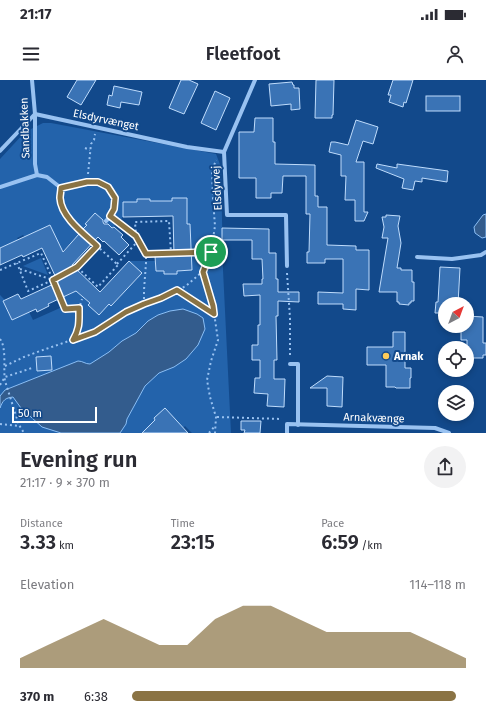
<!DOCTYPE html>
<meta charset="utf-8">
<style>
:root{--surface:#fff;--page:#f2f2f3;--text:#2b2b33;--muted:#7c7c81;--accent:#8a7344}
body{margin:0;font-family:"Fira Sans",sans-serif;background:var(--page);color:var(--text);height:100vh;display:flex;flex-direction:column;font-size:15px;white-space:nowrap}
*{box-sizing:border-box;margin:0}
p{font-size:13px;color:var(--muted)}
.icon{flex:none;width:22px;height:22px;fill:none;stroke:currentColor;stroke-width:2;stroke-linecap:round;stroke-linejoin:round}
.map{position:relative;height:353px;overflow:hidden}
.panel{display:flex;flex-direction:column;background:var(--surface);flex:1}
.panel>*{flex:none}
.needle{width:26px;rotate:41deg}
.buttons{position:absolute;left:438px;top:217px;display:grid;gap:8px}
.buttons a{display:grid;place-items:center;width:36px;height:36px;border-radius:50%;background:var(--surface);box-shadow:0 2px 6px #0003;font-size:20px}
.scale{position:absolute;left:12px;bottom:10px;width:85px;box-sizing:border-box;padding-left:4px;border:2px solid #fff;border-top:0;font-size:11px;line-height:14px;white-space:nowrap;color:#fff;-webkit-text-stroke:3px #12498b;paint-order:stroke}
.pin{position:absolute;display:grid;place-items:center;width:34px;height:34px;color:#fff;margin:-17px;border:2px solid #fff;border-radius:50%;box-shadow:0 1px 4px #0007}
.round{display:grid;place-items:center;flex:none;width:42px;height:42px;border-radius:21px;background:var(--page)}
.overview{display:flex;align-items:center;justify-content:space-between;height:68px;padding:0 20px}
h1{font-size:22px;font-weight:600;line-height:30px}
.metrics{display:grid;grid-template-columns:repeat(3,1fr);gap:6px;height:68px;padding:4px 20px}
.metrics div{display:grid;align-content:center}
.metrics b{font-size:20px;font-weight:600}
.metrics small{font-size:11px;font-weight:400}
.metrics p{font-size:11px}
.chart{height:112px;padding:8px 20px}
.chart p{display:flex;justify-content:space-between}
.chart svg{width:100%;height:72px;margin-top:4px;fill:var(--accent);opacity:.7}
ul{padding:0 20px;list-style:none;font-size:13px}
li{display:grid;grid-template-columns:64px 48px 1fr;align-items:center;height:30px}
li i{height:10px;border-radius:5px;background:var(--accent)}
.status{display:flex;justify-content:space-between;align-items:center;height:28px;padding:0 20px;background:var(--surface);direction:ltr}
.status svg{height:11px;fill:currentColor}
header{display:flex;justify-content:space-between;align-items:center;height:52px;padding:0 20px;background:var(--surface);font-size:18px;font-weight:600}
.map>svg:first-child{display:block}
</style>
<div class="status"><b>21:17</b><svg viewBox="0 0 49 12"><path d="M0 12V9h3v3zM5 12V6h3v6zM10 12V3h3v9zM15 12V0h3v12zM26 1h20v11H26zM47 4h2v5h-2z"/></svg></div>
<header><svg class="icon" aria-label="menu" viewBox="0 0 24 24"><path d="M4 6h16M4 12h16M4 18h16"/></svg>Fleetfoot<svg class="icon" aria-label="person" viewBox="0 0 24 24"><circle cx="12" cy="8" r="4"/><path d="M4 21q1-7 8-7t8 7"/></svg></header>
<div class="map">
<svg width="486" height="353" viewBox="0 0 486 353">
<rect width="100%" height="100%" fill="#12498b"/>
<g fill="#2363ab">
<polygon points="43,43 51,43 216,74 221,87 223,190 231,353 192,353 185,346 183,348 165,328 154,338 155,341 142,353 0,353 0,215 5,220 7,225 5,226 12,240 29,232 33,240 60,228 57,220 76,211 90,223 88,225 99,235 109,224 111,226 120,217 127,206 129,207 138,198 136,195 140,191 129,181 155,181 156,191 164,191 164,194 177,194 177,191 192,190 190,145 187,144 186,118 172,118 172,121 150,121 150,119 137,119 137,122 123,122 123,137 112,148 95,133 85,144 87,145 65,169 59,173 56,158 50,145 25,157 23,155 17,158 18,160 0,168 0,79 25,52"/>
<polygon points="41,178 48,195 23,186"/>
</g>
<g fill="#335c8d" stroke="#8abef5">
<polygon points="486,134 486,157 482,158 475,153 474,147 483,135"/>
<path d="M183,229l14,5 6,4 2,11 -7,16 -12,14 -12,8 -15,6 -14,13 -18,33 -1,5 -6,9h-59l-19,-6 -21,-19 -8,-11c-8,1 -10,3 -13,11v-12l5,-6 73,-29c5,0 7,3 12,3l19,-12 13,-11 14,-8 12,-12 10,-6 12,-4z"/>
</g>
<g fill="#3a73b5" stroke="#bfdcfc">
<polygon points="77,0 96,0 81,25 67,17"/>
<polygon points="181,0 189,0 198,4 184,34 169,28"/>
<polygon points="316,0 334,0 333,35 332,35 332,38 315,38"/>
<polygon points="393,0 413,0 406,23 404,22 403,27 389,22 391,15 388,15"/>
<polygon points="292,2 293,5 294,5 294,8 299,8 300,29 291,30 291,24 271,26 269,4"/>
<polygon points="114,6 142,12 139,25 121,22 120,28 107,25 109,15 112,16"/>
<polygon points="215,11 230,18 216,50 201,43"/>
<rect x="426" y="16" width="34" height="15"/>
<polygon points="255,38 273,38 273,62 275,62 275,84 315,85 315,116 318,116 318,127 327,127 327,165 356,166 356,170 369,170 369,210 356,209 356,230 343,229 343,224 318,224 318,212 343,213 343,179 325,179 325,183 307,183 307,172 309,172 310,134 306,134 306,96 283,96 282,113 271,113 271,118 256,118 256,98 239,98 239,52 254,52"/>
<polygon points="356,40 378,47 373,64 363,61 356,82 364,82 364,132 368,132 364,141 355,141 355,120 345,120 346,96 341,96 341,75 329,72 331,62 335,62 348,65"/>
<polygon points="377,84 397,88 397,84 448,91 447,102 422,98 422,102 415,101 413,110 402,108 404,99 376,88"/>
<polygon points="172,118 187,118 187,144 190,144 192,190 177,191 177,194 164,194 164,191 156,191 155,176 174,175 173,136 123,137 123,122 137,122 137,119 150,119 150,121 172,121"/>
<polygon points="95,133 103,140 103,142 104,144 108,144 112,148 114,147 123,155 121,157 129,165 119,175 104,161 103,162 98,157 72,185 100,212 129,181 142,193 111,226 109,224 99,235 88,225 90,223 76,211 48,224 49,226 37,232 36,229 12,240 3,221 18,214 21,219 58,202 42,168 23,177 22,175 0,185 0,168 50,145 63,172 79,154 82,155 84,154 85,152 83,149 87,145 85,144"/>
<polygon points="386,135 400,136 398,146 401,163 397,188 401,188 401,190 412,190 412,202 414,202 414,221 411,221 411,223 409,223 409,225 399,224 399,222 397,222 397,212 379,212 388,158 382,158 384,147 382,137 386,137"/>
<polygon points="222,148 269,149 269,173 276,173 276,199 278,199 278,212 299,212 299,222 278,221 278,236 276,236 277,280 274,280 274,299 285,299 284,327 267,326 268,314 254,313 255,298 260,298 260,280 252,280 252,265 258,265 258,245 260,245 260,215 244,216 243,204 262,204 262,199 263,199 262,179 252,179 252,160 222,160"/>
<polygon points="440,187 460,188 458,224 445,224 445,233 435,233 436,222 438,222"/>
<polygon points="467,236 483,237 483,263 486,263 486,275 483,275 483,278 467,278 467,260 461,260 461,246 467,246"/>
<polygon points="393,252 405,252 405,288 411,288 411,298 410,298 410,308 396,308 395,307 386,307 386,285 367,285 367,267 393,267"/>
<polygon points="51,276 52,290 37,291 36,277"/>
<polygon points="327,296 343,297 342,327 327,326 327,308 310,308"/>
<polygon points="165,328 188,353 142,353 155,340 154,338"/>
<polygon points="241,341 261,341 260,353 244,353 245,350 241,350"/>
</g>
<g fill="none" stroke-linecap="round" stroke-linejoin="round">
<g stroke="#99c2f1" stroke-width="2" stroke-dasharray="2 3" stroke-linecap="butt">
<polyline points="85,68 90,70"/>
<polyline points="88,94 91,64 94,60 95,54"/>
<polyline points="116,141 136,156"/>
<polyline points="86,156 97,166"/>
<polyline points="171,173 211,172"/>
<polyline points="117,184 138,161"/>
<polyline points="20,189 53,200 77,187 97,166 118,185 98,207 77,187"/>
<polyline points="0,190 41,173 53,200 28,211 17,183"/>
<polyline points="203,191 213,226 218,260 211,281 207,300 210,317 216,337 215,353"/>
<polyline points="287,193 290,238 290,277"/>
<polyline points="53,200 65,229 79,228"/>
<polyline points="177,210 214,235"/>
<polyline points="144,224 144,210 146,183 146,174 136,156 135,142 169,141 171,173 146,174"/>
<path d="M0,259c7,9 3,31 5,42l14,44 5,8"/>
<path d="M74,259c7,-14 4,-17 5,-30 1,-4 2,-7 3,-10"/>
<polyline points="5,286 24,277 40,271 95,252 126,232 144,224 161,218 186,206 203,191 211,172 215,146 213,119 212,91 216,80"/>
<polyline points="0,305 5,297 32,288"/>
<polyline points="217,337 282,339"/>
<polyline points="0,344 20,346"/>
<polyline points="209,353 215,346"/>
</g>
<path stroke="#99c2f1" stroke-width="3" d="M61,108c0,3 -1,7 -1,10 0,14 13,25 22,34"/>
<g stroke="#99c2f1" stroke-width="4">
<polyline points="32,0 35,34 35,84 37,95"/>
<polyline points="255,0 224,72 227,135 286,135 287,186"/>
<polyline points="0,71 35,34 187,67 224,72"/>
<path d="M0,107l37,-12 10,2 14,11c10,-2 27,-9 37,-6 12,3 21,17 16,29 -2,4 -5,7 -8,10"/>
<polyline points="417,177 452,179 481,175 486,172"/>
<polyline points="290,284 298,284 298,345"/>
<polyline points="287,353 287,344 435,348 449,353"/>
</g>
</g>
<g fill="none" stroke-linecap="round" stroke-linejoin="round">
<defs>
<path id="route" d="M87,102h11l10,5 7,11 -1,11 -4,7 26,20 10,18 65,-2 -8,20 10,34 1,8 -37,-24 -16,8 -17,6 -18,8 -31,20 -22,8c7,-12 6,-18 6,-32l-14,1 -12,-29 24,-13 20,-21c-13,-12 -36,-29 -37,-48 0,-3 1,-7 1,-10z"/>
</defs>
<use href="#route" stroke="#fff" stroke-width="8"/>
<use href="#route" stroke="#8a7344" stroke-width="5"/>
</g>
<circle fill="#ffcc59" stroke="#12498b" stroke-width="1.5" cx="386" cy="276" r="4"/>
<g text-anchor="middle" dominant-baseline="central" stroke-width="4" stroke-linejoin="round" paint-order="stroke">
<g font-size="11" fill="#fff" stroke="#12498b">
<text transform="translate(106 40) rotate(12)">Elsdyrvænget</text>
<text transform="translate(25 48) rotate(-92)">Sandbakken</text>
<text transform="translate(217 108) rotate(-93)">Elsdyrvej</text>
<text transform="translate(374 338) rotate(2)">Arnakvænge</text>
</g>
<g font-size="11" font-weight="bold" fill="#fff" stroke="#12498b" text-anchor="start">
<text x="394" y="276">Arnak</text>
</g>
</g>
</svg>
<div class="buttons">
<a><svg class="needle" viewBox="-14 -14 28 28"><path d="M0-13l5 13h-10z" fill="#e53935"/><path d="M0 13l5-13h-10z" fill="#7c7c81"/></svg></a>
<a><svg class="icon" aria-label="locate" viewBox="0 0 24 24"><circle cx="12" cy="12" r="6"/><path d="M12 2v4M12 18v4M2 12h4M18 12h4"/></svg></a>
<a><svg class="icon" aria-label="layers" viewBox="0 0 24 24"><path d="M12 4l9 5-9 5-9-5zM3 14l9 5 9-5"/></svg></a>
</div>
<div class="scale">50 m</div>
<div class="pin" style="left:211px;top:172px;background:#1e9e55"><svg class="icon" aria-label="arrive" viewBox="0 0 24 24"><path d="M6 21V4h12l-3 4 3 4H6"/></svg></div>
</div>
<section class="panel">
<div class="overview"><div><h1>Evening run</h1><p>21:17 · 9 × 370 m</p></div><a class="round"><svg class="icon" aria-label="share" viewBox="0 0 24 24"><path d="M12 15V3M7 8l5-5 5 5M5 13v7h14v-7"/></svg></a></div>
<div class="metrics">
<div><p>Distance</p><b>3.33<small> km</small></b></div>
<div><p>Time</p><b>23:15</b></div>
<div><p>Pace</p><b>6:59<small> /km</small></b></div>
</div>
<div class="chart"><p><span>Elevation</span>114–118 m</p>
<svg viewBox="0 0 160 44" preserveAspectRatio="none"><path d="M0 44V38L10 30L20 22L30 14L40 22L50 30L60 30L70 14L80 6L90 6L100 14L110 22L120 22L130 22L140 22L150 30L160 38V44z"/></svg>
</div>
<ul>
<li><b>370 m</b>6:38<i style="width:97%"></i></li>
</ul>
</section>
